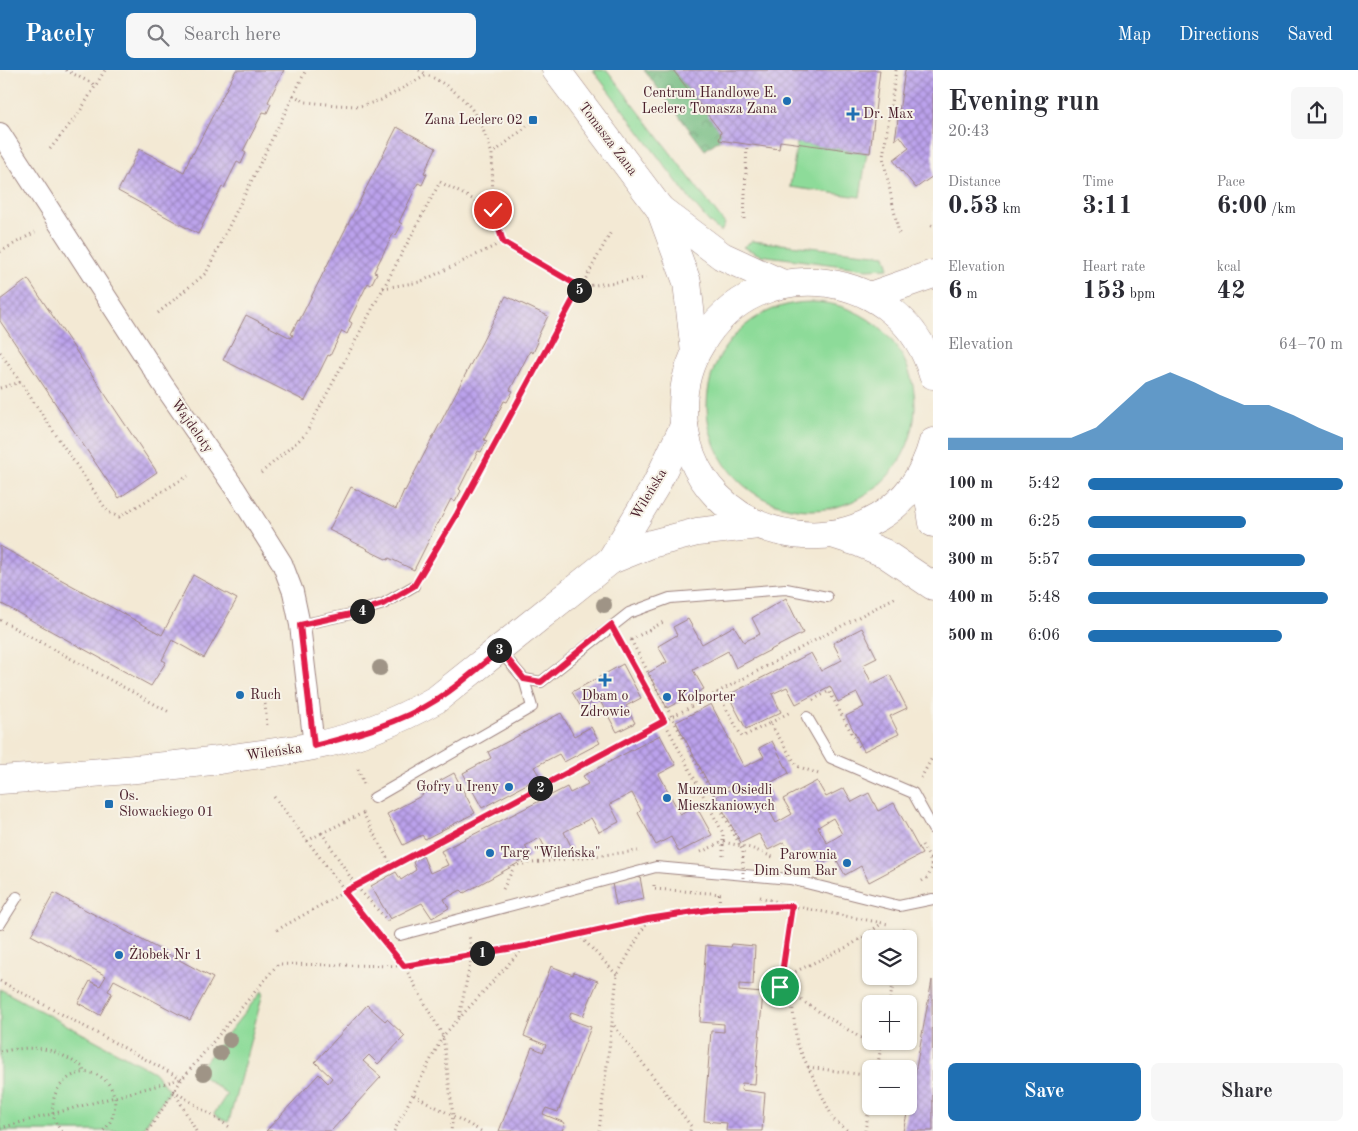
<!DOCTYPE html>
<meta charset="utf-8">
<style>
:root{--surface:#fff;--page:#f7f7f7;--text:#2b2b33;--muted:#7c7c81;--accent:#1f6fb2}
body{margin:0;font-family:"Old Standard TT",serif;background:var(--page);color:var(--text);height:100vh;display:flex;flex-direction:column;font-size:19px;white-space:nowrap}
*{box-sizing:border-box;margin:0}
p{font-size:16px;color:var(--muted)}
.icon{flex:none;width:28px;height:28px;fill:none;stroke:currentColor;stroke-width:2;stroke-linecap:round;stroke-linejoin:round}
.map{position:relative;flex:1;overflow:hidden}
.drawer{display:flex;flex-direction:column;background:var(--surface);width:425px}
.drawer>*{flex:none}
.tools{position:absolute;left:862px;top:860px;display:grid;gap:10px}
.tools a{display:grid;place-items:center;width:55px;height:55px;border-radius:8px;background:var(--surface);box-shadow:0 1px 4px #0004;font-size:25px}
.pin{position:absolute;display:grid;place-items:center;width:42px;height:42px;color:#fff;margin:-21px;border:2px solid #fff;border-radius:50%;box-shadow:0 1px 5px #0007}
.km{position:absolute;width:25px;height:25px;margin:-12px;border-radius:50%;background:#222;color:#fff;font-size:14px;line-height:25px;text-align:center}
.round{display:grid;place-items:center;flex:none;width:52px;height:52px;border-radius:8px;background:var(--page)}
.summary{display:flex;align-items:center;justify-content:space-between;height:85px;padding:0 15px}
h1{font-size:28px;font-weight:800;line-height:38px}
.figures{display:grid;grid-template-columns:repeat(3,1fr);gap:8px;height:85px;padding:5px 15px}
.figures div{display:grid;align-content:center}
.figures b{font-size:25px;font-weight:800}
.figures small{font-size:14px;font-weight:400}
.figures p{font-size:14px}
.chart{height:140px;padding:10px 15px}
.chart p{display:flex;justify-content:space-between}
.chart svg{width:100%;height:90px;margin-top:5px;fill:var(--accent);opacity:.7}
.cta{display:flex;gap:10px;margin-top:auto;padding:10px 15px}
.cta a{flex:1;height:58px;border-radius:8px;background:var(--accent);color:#fff;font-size:20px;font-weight:800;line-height:58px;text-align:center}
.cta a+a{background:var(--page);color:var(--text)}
ul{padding:0 15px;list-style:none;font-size:16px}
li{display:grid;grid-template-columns:80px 60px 1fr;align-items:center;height:38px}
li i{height:12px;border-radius:6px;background:var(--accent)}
header{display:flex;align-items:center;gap:30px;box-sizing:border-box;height:70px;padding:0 25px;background:var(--accent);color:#fff}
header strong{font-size:24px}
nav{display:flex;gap:28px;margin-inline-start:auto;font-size:18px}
.search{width:350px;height:45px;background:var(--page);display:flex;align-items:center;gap:12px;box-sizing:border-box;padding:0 18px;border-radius:8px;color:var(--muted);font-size:19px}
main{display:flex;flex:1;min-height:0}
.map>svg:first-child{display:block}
</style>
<header>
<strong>Pacely</strong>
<div class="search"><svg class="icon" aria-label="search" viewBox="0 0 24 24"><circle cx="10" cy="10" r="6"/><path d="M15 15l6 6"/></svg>Search here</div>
<nav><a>Map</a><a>Directions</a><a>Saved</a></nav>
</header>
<main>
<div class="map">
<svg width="933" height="1061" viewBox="0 0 933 1061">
<defs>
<pattern id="forest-crowns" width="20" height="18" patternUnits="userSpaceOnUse" patternTransform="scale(1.25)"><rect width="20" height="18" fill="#72bb81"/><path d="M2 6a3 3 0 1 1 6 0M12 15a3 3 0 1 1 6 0" fill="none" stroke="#60976a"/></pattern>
<pattern id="building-cross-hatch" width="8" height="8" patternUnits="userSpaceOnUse" patternTransform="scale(1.25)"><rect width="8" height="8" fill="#bba2ec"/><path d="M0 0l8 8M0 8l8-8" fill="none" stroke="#9a83bf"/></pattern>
</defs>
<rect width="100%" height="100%" fill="#f7f3e8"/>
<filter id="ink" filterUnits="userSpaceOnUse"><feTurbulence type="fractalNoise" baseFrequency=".02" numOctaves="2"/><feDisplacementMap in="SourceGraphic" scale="10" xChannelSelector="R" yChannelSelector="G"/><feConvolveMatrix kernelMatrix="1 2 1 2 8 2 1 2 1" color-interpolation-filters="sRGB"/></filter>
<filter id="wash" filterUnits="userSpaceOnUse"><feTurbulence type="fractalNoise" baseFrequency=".0096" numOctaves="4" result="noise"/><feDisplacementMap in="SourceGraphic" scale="20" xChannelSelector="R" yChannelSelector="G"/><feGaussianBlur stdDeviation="1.12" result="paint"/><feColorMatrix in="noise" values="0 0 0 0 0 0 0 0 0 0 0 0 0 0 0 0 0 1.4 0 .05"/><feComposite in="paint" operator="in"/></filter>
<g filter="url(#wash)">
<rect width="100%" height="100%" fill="#f3e9d4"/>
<g fill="#8ddb99" stroke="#6c7d62">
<polygon points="593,0 607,0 725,154 721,162 710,153 692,132"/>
<polygon points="797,73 867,83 860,127 790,117"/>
<polygon points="752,171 885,185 889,198 866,199 760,185 743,177"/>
<circle cx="811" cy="336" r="104"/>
<polygon points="0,919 154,1002 169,1021 141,1061 0,1061"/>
<polygon points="262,921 263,923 229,1051 227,1052 214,1044 227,1024 197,1002"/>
</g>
<polygon fill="url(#forest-crowns)" stroke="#5e6d56" points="644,0 673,0 721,62 719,70 705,80"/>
<g id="blocks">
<g fill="url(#building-cross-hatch)" fill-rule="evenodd">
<polygon points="236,0 284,0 268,32 271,34 267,43 263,42 243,81 246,83 241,94 237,92 224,118 222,117 198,164 118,121 139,79 184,102 192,83 193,84"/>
<polygon points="673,0 880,0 870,83 780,71 779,79 719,70 721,62"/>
<polygon points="905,0 933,0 933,106 916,118 893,90 909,78 900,66 895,70"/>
<polygon points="397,57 436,78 424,103 427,104 422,115 418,113 399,152 402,154 396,165 393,164 374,202 377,203 371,215 368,213 349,251 352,253 347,264 342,261 330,286 328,285 305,331 223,290 246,245 291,268 293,265 291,264 298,250 299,251"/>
<polygon points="28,209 157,402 119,428 0,251 0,230"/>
<polygon points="506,226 548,246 536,270 538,272 533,283 530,281 510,320 513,321 507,332 504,331 484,370 487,371 481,382 478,381 459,419 461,421 455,432 451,429 438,454 437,454 414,500 389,488 388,490 367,480 368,479 329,460 351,417 396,439 404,420 405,421"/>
<polygon points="0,476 162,565 193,505 237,529 204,588 172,570 162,590 166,592 151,616 0,533"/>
<polygon points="786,528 803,563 736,598 728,581 693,600 704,619 667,638 648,603 667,592 658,576 677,565 673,557 688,549 702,574 734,556 744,572 760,564 752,548"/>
<polygon points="862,558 877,588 863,595 872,614 890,605 907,638 890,646 899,664 864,681 846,646 864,637 857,623 838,632 830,616 796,634 787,617 772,624 781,642 746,659 728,625 811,583 821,601 842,590 833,573"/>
<polygon points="623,594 641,628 626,636 635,653 617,662 599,629 582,639 572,622"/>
<path d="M711,634l33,63 20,-10 -5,-9 13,-7 17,32 -23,12 9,17 -8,4 9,17 16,-9 -9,-15 34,-18 9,16 18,-9 8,14 17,-9 9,18 16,-8 28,51 -53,28 -8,-16 -16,9 -10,-18 -16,9 -9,-18 -18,10 -8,-16 -16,8 -9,-16 -18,9 -25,-46 17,-9 -1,-3 -18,9 -38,-72zM833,748l9,16 -15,9 -9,-16z"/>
<polygon points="561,643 574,666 591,657 600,673 564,692 559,684 534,697 540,707 482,738 463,703 491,688 488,682"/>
<polygon points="660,665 676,695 659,704 680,744 696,736 712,765 679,782 671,767 656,775 638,743 641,740 632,723 610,734 619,752 599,762 591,748 564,762 572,778 551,789 540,768 525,776 531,786 464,823 461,820 444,829 449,838 432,848 422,833 390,849 371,816 396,802 401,810 416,800 413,792 423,786 430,803 448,795 441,781 567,717 570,723 588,714 583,706"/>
<polygon points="454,703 475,743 425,769 422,765 403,775 387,744 423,725 421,721"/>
<polygon points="640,807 644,829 616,835 612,813"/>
<polygon points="54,823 213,908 190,950 114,910 108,921 112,923 100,945 78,933 90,911 100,916 106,906 31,865"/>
<polygon points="732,874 755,876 753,915 739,914 739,921 763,923 755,1014 742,1013 741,1020 765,1023 762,1061 726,1061 727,1053 704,1051 711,961 724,962 724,954 700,952 706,875 731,877"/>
<polygon points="551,896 573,905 574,902 598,911 583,946 571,942 569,949 591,957 558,1042 546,1038 543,1044 565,1053 562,1061 499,1061 532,977 543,982 546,975 524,966"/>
<polygon points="932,910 933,1061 903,1061 909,1036"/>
<polygon points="367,935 385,951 387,949 405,966 378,994 369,985 363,991 381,1007 331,1061 266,1061 319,1004 328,1013 332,1008 315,992"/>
</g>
</g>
</g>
<g filter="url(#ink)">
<use href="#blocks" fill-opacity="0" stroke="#9e8480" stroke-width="1"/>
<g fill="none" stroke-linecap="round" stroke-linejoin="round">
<defs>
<g id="lane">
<polyline points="300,555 351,544 383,534 414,516"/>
<polyline points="524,609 541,612 629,543 670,528 786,519 827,527"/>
<polyline points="807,647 831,688 913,723 933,759"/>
<polyline points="374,728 532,637 524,609 500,581"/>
<polyline points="0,854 17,827"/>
<polyline points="400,865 656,797 790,809 899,836 933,829"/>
</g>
<polyline id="street" points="0,63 162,313 236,420 282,493 293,522 300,555 314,676"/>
<g id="secondary">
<polyline points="556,0 660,139 722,186 783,214"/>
<polyline points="660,139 687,212 695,283"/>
<polyline points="870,226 933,204"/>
<path d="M933,305c-29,-107 -176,-128 -232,-31 -12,19 -18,42 -18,64 1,149 212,176 250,34"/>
<polyline points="926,393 928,422 933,453"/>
<polyline points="832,464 860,473 884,483 933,516"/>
<polyline points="611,490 656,415 684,356"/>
<path d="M0,710c73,-5 146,-11 219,-20 32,-5 63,-8 94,-14 43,-8 87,-26 124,-47l174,-139 40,-16 46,-12 61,-7"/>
</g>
</defs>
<use href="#lane" stroke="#9e8480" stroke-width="12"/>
<use href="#street" stroke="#9e8480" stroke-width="22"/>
<use href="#secondary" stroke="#9e8480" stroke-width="29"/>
<g stroke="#9e8480" stroke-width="3" stroke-dasharray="1 4" stroke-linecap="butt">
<polyline points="66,0 95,15"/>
<polyline points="419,0 426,4"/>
<polyline points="896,0 883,87 899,164"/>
<path d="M293,25l13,7 30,3 24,1 21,-6 46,-25c15,6 37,22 46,36 9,13 14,29 19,43"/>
<polyline points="531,53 492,84 493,140 503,172 580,217 646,208"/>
<polyline points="50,79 79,43 105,0"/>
<polyline points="744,149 747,74"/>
<polyline points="931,155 933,156"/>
<polyline points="0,182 35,162"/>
<polyline points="383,218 420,212 503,172"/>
<polyline points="158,243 206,203 306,0"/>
<polyline points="0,282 108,442 119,447 188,406"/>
<polyline points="0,318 21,312"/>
<polyline points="261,403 305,365 440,112 493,140"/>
<polyline points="423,501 457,445 612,160"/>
<polyline points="0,550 171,643"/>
<polyline points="631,570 665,551"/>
<polyline points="717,622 742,667 770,653 797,696 821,705"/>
<polyline points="813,630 829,621 860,679"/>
<polyline points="265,634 267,656"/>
<polyline points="770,653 790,642"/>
<polyline points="358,699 364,714"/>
<polyline points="921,708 933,686"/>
<polyline points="274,727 381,868"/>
<polyline points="363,743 322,763 356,816 388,851"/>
<polyline points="363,743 392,797"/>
<polyline points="307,771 322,763"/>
<polyline points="922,775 929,787 933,791"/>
<polyline points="701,782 723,772 751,778 775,788"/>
<polyline points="723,786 723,763 664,651 896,527"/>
<polyline points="922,811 928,807 932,798 929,787"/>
<polyline points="654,815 654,819 723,824"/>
<polyline points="503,819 515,795 638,781"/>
<polyline points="719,824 720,838"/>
<polyline points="760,827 792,836 780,917 880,980"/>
<polyline points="648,850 617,905 612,953 691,1056 690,1061"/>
<polyline points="277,860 344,822 664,651 620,572"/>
<polyline points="578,864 617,905"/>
<polyline points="902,869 905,855"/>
<polyline points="393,883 404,896 443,966 453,1046 451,1061"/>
<polyline points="782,908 851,875 881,854"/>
<polyline points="0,911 182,1009"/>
<polyline points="791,924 797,974 834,1050 848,1061"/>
<polyline points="889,934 895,906"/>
<polyline points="459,947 472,885 469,865"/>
<path d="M0,982c16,-4 39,-6 55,0 10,4 19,10 28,15l1,6"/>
<polyline points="808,997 871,1006"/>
<polyline points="877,999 882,971"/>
<polyline points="414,1025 481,1061"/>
<polyline points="0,1058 181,1009"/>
<path d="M62,1061c-7,-7 -11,-18 -9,-28 2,-18 19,-33 38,-30 27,6 31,40 12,58"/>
<polyline points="148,1061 182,1009 278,894 404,896 526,876"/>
<polyline points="196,1061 174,1021 231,1058"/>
<polyline points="394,1061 443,966 526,875 648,849 720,838 792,836 888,854"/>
<polyline points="599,1061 612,953"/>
<polyline points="865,1061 871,1029"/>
</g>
<use href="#lane" stroke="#fff" stroke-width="10"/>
<use href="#street" stroke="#fff" stroke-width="20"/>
<use href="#secondary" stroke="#fff" stroke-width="28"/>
<polyline stroke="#9e8480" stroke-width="3" stroke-dasharray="1 4" stroke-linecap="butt" points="631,570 743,781 743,810"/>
</g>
<g fill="#9f9486">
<circle cx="604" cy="535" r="8"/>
<circle cx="380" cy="598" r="8"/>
<circle cx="230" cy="970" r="8"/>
<circle cx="220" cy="983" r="8"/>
<circle cx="204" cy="1003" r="8"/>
</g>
</g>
<g fill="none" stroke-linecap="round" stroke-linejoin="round" filter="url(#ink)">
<defs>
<path id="route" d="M493,140l10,32 77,45 -123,227 -43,72 -31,18 -32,10 -51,11 14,121c42,-11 86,-23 122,-46 23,-14 43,-33 64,-50l24,29 17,3 70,-57 53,96 -320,171 60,74 122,-20 122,-27 72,-11 72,-2 -12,81"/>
</defs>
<use href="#route" stroke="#fff" stroke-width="10"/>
<use href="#route" stroke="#e11d48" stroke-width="6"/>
</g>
<g fill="#1f6fb2" stroke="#f7f3e8" stroke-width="2">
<circle cx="787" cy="31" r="5"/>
<path d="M850.5 36.5h5v5h5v5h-5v5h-5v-5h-5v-5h5z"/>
<rect x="528" y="45" width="10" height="10" rx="2.5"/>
<path d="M602.5 602.5h5v5h5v5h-5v5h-5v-5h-5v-5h5z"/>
<circle cx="240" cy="625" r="5"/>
<circle cx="667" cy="627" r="5"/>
<circle cx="509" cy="717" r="5"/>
<circle cx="667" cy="728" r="5"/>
<rect x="104" y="729" width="10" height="10" rx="2.5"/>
<circle cx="490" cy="783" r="5"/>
<circle cx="847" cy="793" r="5"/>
<circle cx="119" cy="885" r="5"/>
</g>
<g text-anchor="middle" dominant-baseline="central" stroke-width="4" stroke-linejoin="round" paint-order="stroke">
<g font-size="14" fill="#4a1f2b" stroke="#f7f3e8" text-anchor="start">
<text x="777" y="23" text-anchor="end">Centrum Handlowe E.<tspan x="777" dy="16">Leclerc Tomasza Zana</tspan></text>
<text x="863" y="44">Dr. Max</text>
<text x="523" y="50" text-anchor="end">Zana Leclerc 02</text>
<text x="250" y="625">Ruch</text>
<text x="605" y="626" text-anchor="middle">Dbam o<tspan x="605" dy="16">Zdrowie</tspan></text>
<text x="677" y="627">Kolporter</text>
<text x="499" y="717" text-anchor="end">Gofry u Ireny</text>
<text x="677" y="720">Muzeum Osiedli<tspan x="677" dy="16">Mieszkaniowych</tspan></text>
<text x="119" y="726">Os.<tspan x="119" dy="16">Słowackiego 01</tspan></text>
<text x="500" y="783">Targ "Wileńska"</text>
<text x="837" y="785" text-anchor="end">Parownia<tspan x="837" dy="16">Dim Sum Bar</tspan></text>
<text x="129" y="885">Żłobek Nr 1</text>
</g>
<g font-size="14" fill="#4a1f2b" stroke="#f7f3e8">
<text transform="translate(608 69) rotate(53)">Tomasza Zana</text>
<text transform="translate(192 356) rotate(55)">Wajdeloty</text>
<text transform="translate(649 424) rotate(-59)">Wileńska</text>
<text transform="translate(274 682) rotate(-8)">Wileńska</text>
</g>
</g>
</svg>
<div class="tools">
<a><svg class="icon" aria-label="layers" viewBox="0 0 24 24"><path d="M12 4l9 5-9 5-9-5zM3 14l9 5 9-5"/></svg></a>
<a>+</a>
<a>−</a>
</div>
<div class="pin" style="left:780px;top:917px;background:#1e9e55"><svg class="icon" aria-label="arrive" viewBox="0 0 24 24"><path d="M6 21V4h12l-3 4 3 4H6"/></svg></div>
<div class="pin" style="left:493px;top:140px;background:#d93025"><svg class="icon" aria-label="check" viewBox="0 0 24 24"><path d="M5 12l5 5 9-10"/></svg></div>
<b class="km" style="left:482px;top:883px">1</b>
<b class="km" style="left:540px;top:718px">2</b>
<b class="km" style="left:499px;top:580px">3</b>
<b class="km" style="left:362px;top:541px">4</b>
<b class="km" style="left:579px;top:220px">5</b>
</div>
<section class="drawer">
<div class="summary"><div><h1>Evening run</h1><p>20:43</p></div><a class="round"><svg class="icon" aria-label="share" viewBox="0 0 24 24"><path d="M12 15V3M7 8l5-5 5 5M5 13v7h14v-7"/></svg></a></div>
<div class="figures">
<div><p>Distance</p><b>0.53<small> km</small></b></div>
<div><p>Time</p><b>3:11</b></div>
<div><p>Pace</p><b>6:00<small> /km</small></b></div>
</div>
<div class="figures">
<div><p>Elevation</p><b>6<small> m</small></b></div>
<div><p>Heart rate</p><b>153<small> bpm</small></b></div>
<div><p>kcal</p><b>42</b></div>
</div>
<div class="chart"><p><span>Elevation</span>64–70 m</p>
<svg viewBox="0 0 160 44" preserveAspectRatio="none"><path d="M0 44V38L10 38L20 38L30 38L40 38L50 38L60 33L70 22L80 11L90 6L100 11L110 17L120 22L130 22L140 27L150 33L160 38V44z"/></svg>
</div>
<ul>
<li><b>100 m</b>5:42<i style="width:100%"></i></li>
<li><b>200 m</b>6:25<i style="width:62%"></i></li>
<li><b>300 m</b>5:57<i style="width:85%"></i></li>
<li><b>400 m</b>5:48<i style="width:94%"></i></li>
<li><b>500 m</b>6:06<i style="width:76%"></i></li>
</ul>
<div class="cta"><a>Save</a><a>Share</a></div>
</section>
</main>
